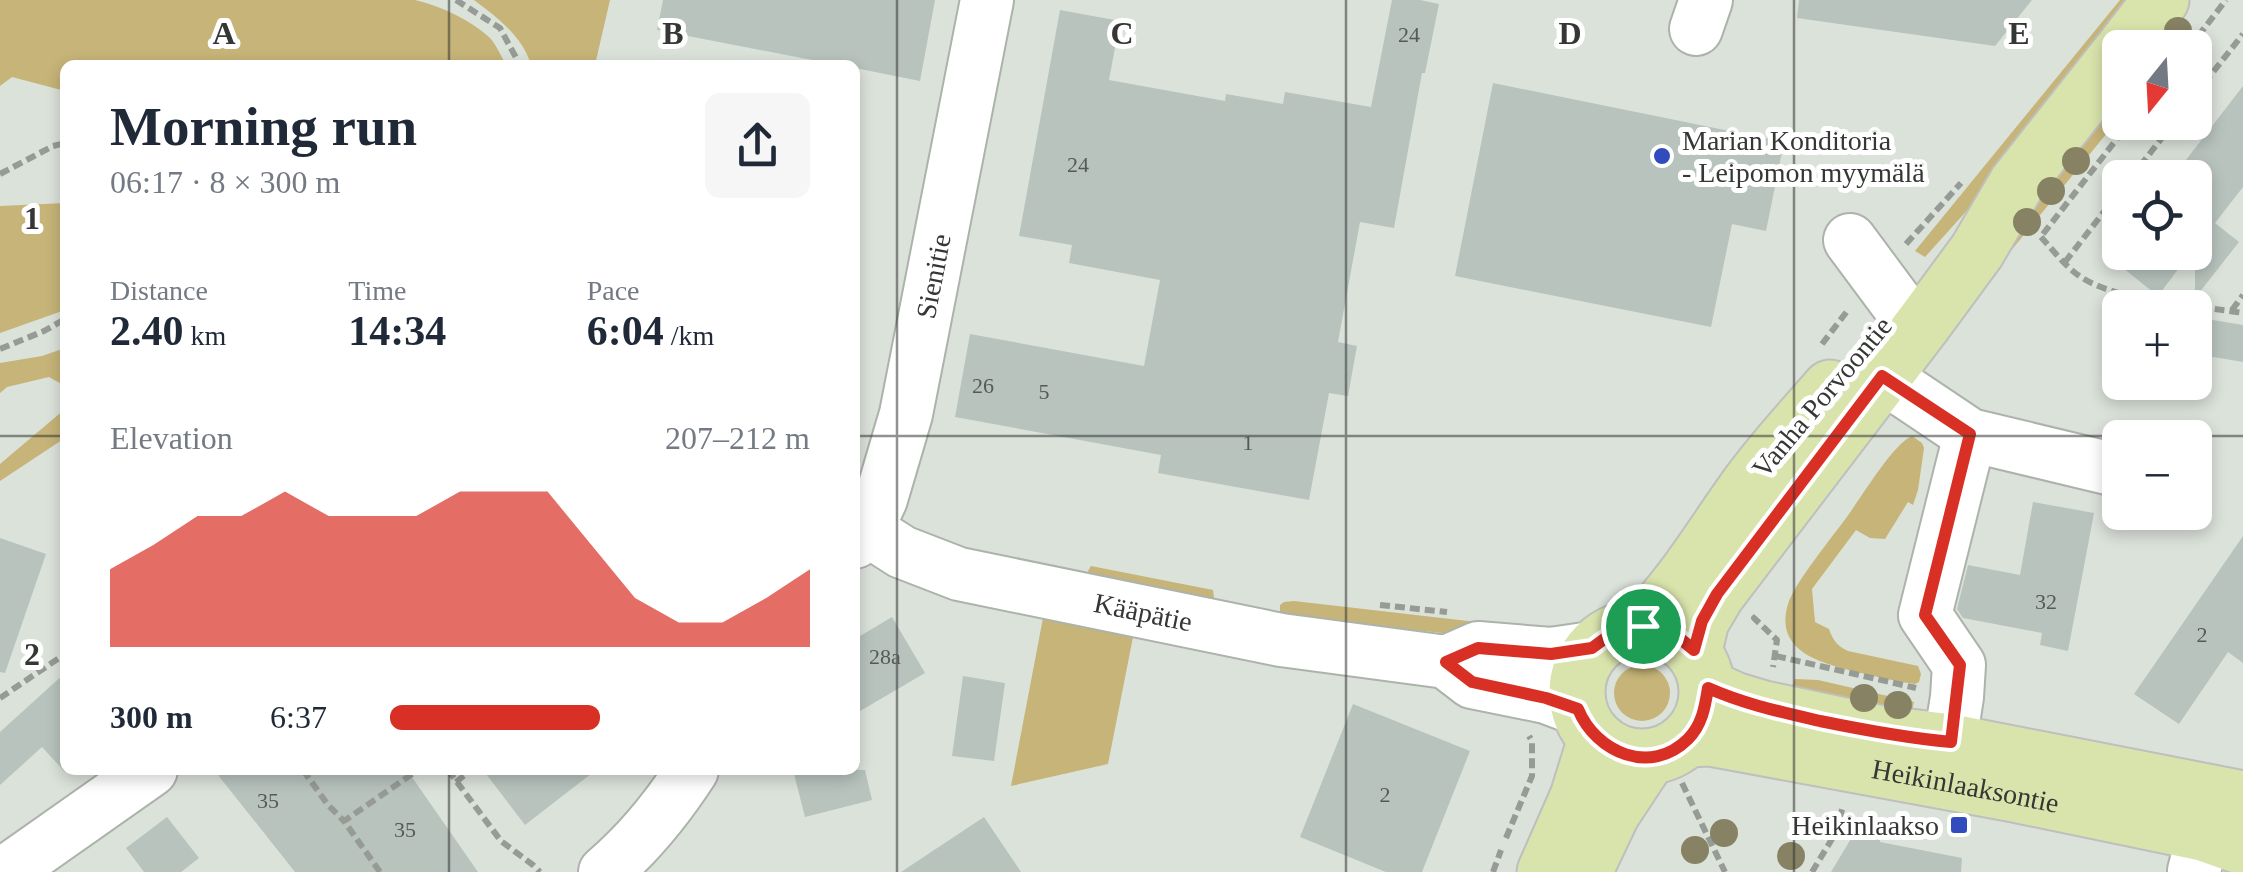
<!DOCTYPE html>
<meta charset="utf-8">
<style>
:root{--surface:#fff;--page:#f6f6f7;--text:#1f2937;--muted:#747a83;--accent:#d93025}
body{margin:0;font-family:Georgia,serif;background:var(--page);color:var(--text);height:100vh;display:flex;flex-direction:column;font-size:38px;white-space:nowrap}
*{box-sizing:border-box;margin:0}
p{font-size:32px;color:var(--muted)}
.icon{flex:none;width:55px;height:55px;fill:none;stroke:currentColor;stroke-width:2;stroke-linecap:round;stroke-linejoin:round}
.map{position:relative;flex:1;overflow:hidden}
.panel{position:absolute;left:60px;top:60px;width:800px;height:715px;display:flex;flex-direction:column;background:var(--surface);border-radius:15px;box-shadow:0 5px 15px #0003}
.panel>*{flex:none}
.needle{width:65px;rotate:198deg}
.fabs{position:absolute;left:2102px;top:30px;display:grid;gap:20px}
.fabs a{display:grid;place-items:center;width:110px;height:110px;border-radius:15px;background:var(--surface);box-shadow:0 5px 15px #0003;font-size:50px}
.pin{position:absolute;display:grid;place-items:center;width:85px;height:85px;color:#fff;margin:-42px;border:5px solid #fff;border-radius:50%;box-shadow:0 2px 10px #0007}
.round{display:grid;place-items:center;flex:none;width:105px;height:105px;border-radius:15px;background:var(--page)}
.overview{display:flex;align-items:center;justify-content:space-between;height:170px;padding:0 50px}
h1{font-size:55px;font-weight:700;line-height:75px}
.metrics{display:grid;grid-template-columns:repeat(3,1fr);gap:15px;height:170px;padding:10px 50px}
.metrics div{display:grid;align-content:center}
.metrics b{font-size:42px;font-weight:700}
.metrics small{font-size:28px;font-weight:400}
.metrics p{font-size:28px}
.chart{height:280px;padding:20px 50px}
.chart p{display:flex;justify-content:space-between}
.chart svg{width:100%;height:180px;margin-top:10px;fill:var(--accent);opacity:.7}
ul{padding:0 50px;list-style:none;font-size:32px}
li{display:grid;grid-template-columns:160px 120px 1fr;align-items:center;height:75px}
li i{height:25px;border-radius:12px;background:var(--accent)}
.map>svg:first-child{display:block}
</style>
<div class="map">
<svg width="2243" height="872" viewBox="0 0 2243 872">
<rect width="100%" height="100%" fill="#dbe2da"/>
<g fill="#c6b478">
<path d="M0,0h415c25,6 54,19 74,37 7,7 12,19 17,28h-441v26l-53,-14 -12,9z"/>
<path d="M474,0h136l-15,65h-64c-8,-28 -34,-48 -57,-65z"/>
<polygon points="2120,0 2136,0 1990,185 1925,257 1915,251"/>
<polygon points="2120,91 2120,117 1961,312 1955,304"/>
<polygon points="65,203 65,310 0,333 0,206"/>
<polygon points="65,348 65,386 49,377 7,387 0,393 0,363 42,356"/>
<polygon points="65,409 65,438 0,481 0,464"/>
<path d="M1912,436l10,7 2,5 -6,42 -5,15 -5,-3 -23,37 -15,-1 -14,-8 -44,59 3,33 14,7c4,11 8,17 19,22l70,15 3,8 -2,8 -4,2c-18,-2 -36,-7 -54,-11 -35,-9 -88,-19 -73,-69 7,-22 46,-69 61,-90 13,-18 45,-71 63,-78z"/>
<polygon points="1091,566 1213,590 1215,605 1091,576 1088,571"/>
<polygon points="1294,601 1494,624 1505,640 1280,615 1280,605 1284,602"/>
<polygon points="1043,618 1133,637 1108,764 1011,786"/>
<circle cx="1642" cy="693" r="28"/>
<polygon points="1795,679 1818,680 1914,702 1911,716 1786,703"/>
</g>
<g fill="#b8c3be">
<polygon points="663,0 935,0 920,81 855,68 855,65 838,65 657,30"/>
<polygon points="1392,0 1420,0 1439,4 1425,73 1422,73 1394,228 1360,222 1338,342 1357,346 1348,396 1329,393 1309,500 1158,473 1161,455 955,417 970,334 1144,366 1160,280 1069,263 1072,245 1019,236 1060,10 1120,21 1109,80 1225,101 1226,94 1283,104 1285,92 1371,107"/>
<polygon points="1799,0 2032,0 1995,46 1797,18"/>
<polygon points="1493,83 1784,142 1766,231 1732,224 1711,327 1455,276"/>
<polygon points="2243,86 2243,187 2215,223 2239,242 2195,298 2195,178 2172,178"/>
<polygon points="2103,252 2191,252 2158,296"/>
<polygon points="2195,317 2243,325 2243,362 2195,354"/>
<polygon points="2033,502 2094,513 2068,651 2040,645 2042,633 1963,618 1957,609 1968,565 2020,575"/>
<polygon points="2243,536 2243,663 2228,652 2179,724 2134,694"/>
<polygon points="0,538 46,554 5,673 0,672"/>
<polygon points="892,617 925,673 855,714 855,639"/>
<polygon points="65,673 65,772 42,747 0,785 0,732"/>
<polygon points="963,676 1005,683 994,761 952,756"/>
<polygon points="1353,704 1470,751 1422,872 1386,872 1300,837"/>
<polygon points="214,770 407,770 478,872 295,872"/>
<polygon points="483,770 596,770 525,825"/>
<polygon points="793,770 865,770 872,800 805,817"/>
<polygon points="167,817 199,858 181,872 144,872 126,848"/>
<polygon points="984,817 1021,872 901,872"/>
<polygon points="1855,832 1880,838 1880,842 1962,858 1961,872 1831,872"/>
</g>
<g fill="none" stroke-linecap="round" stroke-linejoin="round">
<defs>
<g id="minor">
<polyline points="1696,29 1706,0"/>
<polyline points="1850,240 1899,306"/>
<polyline points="1882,376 1970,435 2120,471"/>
<path id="s1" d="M855,522l47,30 57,22 322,66 165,22 26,20 74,15 32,12"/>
<path id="s2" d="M855,542l11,-11 15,-32 25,-85 81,-414"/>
<polyline points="1446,662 1478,648 1551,654 1592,648"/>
<polyline points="1944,780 1957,697 1959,665 1925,615 1970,435"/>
<polyline points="2194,871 2214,793"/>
<polyline points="6,872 151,770"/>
<path d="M605,872c33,-28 63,-65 87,-102"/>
</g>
<g id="major">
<polyline points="2124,48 2161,0"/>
<path d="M1643,626c42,-43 72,-95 107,-143 24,-33 53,-64 80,-95"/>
<circle cx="1642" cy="692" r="65"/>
<polyline points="1694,650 1701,621 1717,594 1924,323 1977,251 2017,183 2120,53"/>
<polyline points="1708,688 1734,700 1764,709 1877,733 1951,742 2243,799"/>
<path id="s3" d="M1688,739l22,-1 304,56 189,39 40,14"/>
<polyline points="1545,872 1578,797 1596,739"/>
<polyline points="1584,872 1612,813 1649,757"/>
</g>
</defs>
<use href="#minor" stroke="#acb3ab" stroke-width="56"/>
<use href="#major" stroke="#bebfbe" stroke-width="59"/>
<g stroke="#969b95" stroke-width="6" stroke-dasharray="10 5" stroke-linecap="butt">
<polyline points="456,0 500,28 520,65"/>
<polyline points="2189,48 2226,0"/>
<polyline points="2195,95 2243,34"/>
<polyline points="0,174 53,146 65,143"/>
<polyline points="2131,178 2174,122"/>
<polyline points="2043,234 2130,122"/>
<path d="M2041,237c10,11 21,25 33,35 36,30 122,33 169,41"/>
<polyline points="1906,244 1961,183"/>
<polyline points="2065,262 2120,191"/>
<polyline points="2232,310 2243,295"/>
<polyline points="1822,344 1848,310"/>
<polyline points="0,349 44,331 65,319"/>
<polyline points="1380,605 1447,612"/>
<polyline points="1756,616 1754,618 1777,640 1773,667"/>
<polyline points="1776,656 1916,688"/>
<polyline points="0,698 65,654"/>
<polyline points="303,770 328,805 344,821"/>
<polyline points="448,770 501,841 533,865 540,872"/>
<polyline points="456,782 471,770"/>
<polyline points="1682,783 1725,872"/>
<polyline points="1506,838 1532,776 1532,741 1529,736"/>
<polyline points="380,872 344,821 418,770"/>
<polyline points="1493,872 1501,850"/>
<polyline points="1812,872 1835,834 1843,806"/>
</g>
<use href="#minor" stroke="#fff" stroke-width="52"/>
<use href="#major" stroke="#d9e4ac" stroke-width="55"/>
</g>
<g fill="#868263">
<circle cx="2178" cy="31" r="14"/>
<circle cx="2076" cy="161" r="14"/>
<circle cx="2051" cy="191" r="14"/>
<circle cx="2027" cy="222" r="14"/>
<circle cx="1864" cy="698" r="14"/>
<circle cx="1898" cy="705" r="14"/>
<circle cx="1724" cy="833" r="14"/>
<circle cx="1695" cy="850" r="14"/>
<circle cx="1791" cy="856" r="14"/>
</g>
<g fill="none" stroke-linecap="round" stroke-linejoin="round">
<defs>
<path id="route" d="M1882,376l88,58 -45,181 35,50 -9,77c-44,-4 -87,-12 -131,-21 -39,-9 -76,-17 -112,-33 -3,19 -6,37 -20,51 -37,37 -92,14 -110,-30l-32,-11 -74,-16 -26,-20 32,-14 73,6 41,-6 23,-17 28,-5 34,10 17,14 8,-29 15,-27z"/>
</defs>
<use href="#route" stroke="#fff" stroke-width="20"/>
<use href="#route" stroke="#d93025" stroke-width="12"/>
</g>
<path fill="none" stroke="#343734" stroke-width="2.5" stroke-opacity="0.55" d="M449,0v65M897,0v872M1346,0v872M1794,0v872M0,436h65M855,436h1388M449,770v102"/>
<g fill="#334cbd" stroke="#fff" stroke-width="4">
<circle cx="1662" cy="156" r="10"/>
<rect x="1949" y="815" width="20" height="20" rx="5"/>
</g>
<g text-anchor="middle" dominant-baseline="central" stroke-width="10" stroke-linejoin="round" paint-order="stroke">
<g font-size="22" fill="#555a56">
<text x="1409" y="34">24</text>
<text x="1078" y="164">24</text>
<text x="983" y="385">26</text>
<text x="1044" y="391">5</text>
<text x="1248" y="442">1</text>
<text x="2046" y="601">32</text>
<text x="2202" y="634">2</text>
<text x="885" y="656">28a</text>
<text x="1385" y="794">2</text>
<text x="268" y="800">35</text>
<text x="405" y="829">35</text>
</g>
<g font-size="28" fill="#343734" stroke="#fff" text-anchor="start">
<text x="1682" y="140">Marian Konditoria<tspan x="1682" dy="32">- Leipomon myymälä</tspan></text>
<text x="1939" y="825" text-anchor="end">Heikinlaakso</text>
</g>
<g font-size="28" fill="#343734" stroke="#fff">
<text stroke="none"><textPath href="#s2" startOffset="280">Sienitie</textPath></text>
<text transform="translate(1822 397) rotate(-50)">Vanha Porvoontie</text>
<text stroke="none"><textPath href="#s1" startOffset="305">Kääpätie</textPath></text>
<text stroke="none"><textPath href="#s3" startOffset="282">Heikinlaaksontie</textPath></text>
</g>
</g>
<g font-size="32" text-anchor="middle" font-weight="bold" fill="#343734" stroke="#fff" stroke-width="10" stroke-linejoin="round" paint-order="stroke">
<text x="224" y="44">A</text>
<text x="673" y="44">B</text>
<text x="1122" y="44">C</text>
<text x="1570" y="44">D</text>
<text x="2019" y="44">E</text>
<text x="32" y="229">1</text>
<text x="32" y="665">2</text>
</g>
</svg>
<div class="fabs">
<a><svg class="needle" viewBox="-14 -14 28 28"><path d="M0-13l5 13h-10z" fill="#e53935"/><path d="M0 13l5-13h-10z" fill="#747a83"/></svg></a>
<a><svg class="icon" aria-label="locate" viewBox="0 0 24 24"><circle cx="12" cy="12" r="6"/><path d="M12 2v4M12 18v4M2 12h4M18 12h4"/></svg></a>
<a>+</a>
<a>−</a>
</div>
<div class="pin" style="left:1643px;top:626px;background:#1e9e55"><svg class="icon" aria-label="arrive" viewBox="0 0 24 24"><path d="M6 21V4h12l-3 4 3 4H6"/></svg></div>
<section class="panel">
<div class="overview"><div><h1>Morning run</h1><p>06:17 · 8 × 300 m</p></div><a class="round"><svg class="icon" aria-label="share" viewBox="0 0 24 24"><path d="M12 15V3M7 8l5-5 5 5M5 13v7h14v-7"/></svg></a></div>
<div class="metrics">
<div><p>Distance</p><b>2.40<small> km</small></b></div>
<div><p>Time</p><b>14:34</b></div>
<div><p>Pace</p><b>6:04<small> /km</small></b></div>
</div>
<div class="chart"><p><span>Elevation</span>207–212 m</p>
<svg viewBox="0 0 160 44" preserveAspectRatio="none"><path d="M0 44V25L10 19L20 12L30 12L40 6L50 12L60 12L70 12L80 6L90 6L100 6L110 19L120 32L130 38L140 38L150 32L160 25V44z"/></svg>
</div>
<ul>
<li><b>300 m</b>6:37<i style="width:50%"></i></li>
</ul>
</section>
</div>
